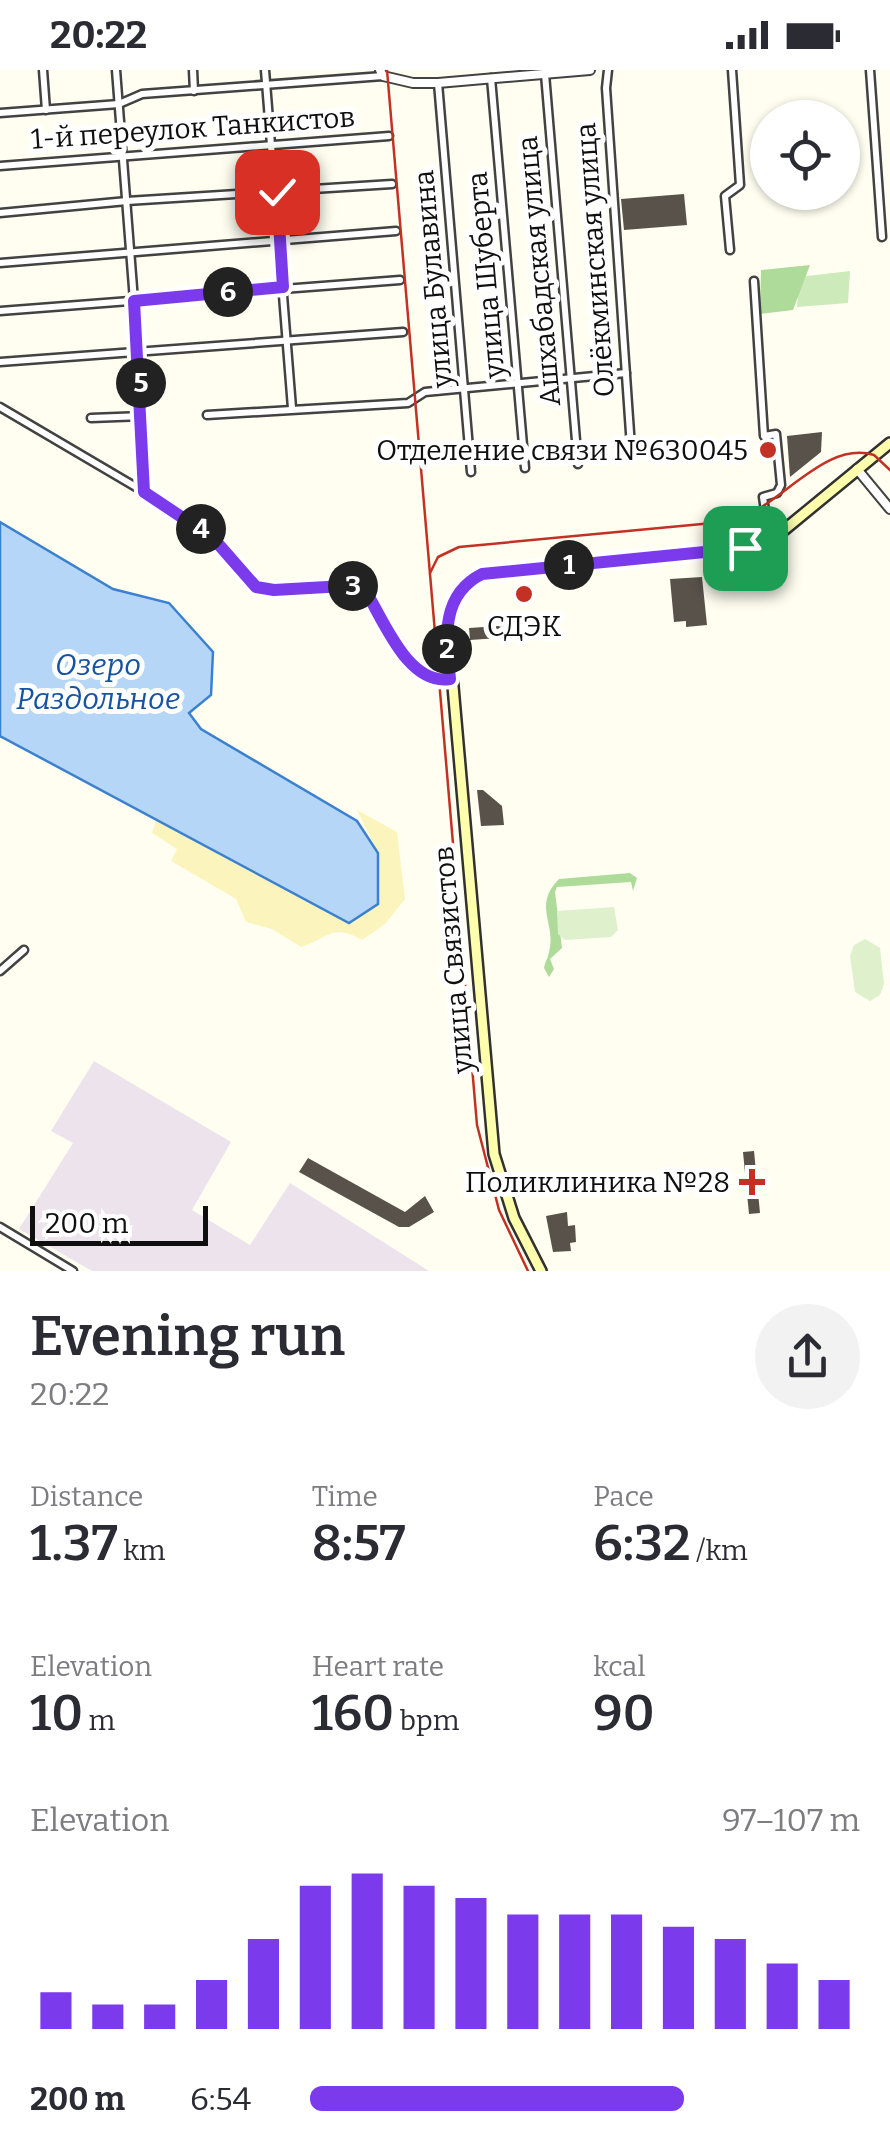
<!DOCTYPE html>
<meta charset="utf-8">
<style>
:root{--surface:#fff;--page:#f2f2f3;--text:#2b2b33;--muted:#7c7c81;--accent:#7c3aed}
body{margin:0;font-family:Bitter,serif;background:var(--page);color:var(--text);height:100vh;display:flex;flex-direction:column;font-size:38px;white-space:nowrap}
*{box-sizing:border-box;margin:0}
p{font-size:32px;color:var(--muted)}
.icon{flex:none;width:55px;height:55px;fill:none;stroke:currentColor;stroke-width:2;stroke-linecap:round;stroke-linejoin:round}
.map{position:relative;height:1201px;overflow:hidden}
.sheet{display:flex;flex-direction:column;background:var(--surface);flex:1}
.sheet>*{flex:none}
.buttons{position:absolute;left:750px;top:30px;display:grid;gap:20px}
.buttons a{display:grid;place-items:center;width:110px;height:110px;border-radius:50%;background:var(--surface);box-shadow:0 2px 8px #0004;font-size:50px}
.scale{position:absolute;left:30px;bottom:25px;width:178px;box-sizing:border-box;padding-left:10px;border:5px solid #0f0f0f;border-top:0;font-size:28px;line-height:35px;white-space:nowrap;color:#0f0f0f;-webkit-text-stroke:8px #fff;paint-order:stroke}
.pin{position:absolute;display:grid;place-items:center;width:85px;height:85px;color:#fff;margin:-42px;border-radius:20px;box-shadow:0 5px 15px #0006}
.km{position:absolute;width:50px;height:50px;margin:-25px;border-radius:50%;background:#222;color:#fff;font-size:28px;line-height:50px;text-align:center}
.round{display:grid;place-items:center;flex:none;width:105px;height:105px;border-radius:52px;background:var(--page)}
.headline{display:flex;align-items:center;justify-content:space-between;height:170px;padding:0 30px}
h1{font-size:55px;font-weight:600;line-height:75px}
.metrics{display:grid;grid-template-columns:repeat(3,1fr);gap:15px;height:170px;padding:10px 30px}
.metrics div{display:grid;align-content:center}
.metrics b{font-size:50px;font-weight:600}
.metrics small{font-size:28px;font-weight:400}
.metrics p{font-size:28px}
.chart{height:280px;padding:20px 30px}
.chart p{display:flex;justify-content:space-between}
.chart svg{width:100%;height:180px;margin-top:10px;stroke:var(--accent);stroke-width:6}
ul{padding:0 30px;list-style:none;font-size:32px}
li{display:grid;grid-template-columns:160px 120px 1fr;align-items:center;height:75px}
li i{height:25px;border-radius:12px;background:var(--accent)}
.status{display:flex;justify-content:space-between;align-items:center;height:70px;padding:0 50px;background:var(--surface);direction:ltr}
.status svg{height:28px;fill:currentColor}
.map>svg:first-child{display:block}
</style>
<div class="status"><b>20:22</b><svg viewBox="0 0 49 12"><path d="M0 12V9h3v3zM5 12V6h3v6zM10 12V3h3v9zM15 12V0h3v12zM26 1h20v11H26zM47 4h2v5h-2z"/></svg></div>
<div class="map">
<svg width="890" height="1201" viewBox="0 0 890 1201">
<rect width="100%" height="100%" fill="#fffef1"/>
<polygon fill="#ede3ed" points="94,991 231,1072 192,1140 250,1175 290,1113 429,1201 92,1201 19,1159 73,1073 51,1061"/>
<polygon fill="#cdeaba" points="850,201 848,233 797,237 799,207"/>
<g fill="#aedb99">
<polygon points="810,195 793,240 760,244 761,200"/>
<path d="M630,803l7,5 -4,13 -2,-9 -74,5 -2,5 7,56 -12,11 4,10 -5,8 -5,-9c1,-6 4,-10 5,-16 8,-28 -17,-46 10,-73z"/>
</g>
<path fill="#fbf5bd" d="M357,740l40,22 8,67 -20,25 -23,16c-30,-17 -33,-2 -61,7l-29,-18 -26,-7 -10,-23 -65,-38 6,-12 -25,-16 4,-13 193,103 29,-70z"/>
<g fill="#dff1cc">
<polygon points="614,837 618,860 611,867 565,870 558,864 557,841"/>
<polygon points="865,869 880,878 884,914 880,925 870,931 855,922 850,886 854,875"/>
</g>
<polygon fill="#b5d6f7" stroke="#3b81cf" stroke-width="2.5" points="0,452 113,519 169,533 213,582 211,625 189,643 201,659 357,751 378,783 378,834 349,853 0,666"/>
<g fill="#58524b">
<polygon points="684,124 687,155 624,160 621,129"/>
<polygon points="822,362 821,382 790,407 787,366"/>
<polygon points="702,507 707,555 686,557 686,551 674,552 670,509"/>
<polygon points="513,555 514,567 470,570 469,558"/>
<polygon points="477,720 483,720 502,736 504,755 481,756"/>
<polygon points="754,1081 760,1143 749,1144 743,1082"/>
<polygon points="308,1088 405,1142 425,1126 434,1142 409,1157 399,1157 299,1102"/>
<polygon points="567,1142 568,1156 575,1155 576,1172 570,1173 571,1181 553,1182 546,1146"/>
</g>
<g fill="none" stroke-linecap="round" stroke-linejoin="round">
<defs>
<g id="minor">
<polyline points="43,0 46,40"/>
<polyline points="116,0 143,346 144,422"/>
<polyline points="193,0 194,21"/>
<polyline points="265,0 292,338"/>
<polyline points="608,0 606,18 631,377"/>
<polyline points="870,0 882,167"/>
<polyline points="545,4 578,394"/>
<polyline points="491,8 525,398"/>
<polyline points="438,13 471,402"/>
<polyline points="0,43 119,34 142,24 383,6"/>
<polyline points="0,96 389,66"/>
<polyline points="0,143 127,131 392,114"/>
<polyline points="730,180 725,126 740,115 732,0"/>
<polyline points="0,193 396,161"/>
<polyline points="754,211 764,366 776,364 781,415 777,423 763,427 769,468"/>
<polyline points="0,241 400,210"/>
<polyline points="0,292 403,262"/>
<polyline points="0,337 175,440 213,468 256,517 274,521 362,515 420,603 450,609"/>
<polyline points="207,345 408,333 425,322 626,303"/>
<polyline points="91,348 143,346"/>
<polyline points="0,901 24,880"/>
<polyline points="0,1157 73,1201"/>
</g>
<g id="tertiary">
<polyline points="380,0 383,6 413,13 438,13 590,0"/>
<polyline points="857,399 890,439"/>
</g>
<polyline id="secondary" points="541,1201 514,1148 494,1084 447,548 465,515 483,504 717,483 759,474 784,460 890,373"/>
</defs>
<use href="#minor" stroke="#424242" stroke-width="11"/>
<use href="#tertiary" stroke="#424242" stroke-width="12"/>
<use href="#secondary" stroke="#313131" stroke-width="14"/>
<use href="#minor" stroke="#fff" stroke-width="6"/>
<use href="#tertiary" stroke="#fff" stroke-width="8"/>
<use href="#secondary" stroke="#feffac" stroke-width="9"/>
<g stroke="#c23124" stroke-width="2.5">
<polyline points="387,0 477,1055 499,1140 528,1201"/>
<path d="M430,503l8,-16 21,-10 275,-26c48,-16 91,-81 140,-66l16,15"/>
</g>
</g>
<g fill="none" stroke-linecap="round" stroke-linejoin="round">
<defs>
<path id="route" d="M277,122l6,95 -149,14 10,191 69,46 43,49 18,3 88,-5c20,30 44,101 88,94 -4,-40 -10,-84 32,-105l263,-26"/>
</defs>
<use href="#route" stroke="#fff" stroke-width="20"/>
<use href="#route" stroke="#7c3aed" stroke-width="12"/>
</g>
<g fill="#c23124" stroke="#fff" stroke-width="4">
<circle cx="768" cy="380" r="10"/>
<circle cx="524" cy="524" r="10"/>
<path d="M747 1097h10v10h10v10h-10v10h-10v-10h-10v-10h10z"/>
</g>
<g text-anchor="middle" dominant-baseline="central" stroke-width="10" stroke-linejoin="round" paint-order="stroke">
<g font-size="28" fill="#0f0f0f" stroke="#fff">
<text transform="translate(193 58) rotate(-4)">1-й переулок Танкистов</text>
<text transform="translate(595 190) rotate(-94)">Олёкминская улица</text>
<text transform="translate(539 201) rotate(-95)">Ашхабадская улица</text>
<text transform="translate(486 205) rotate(-95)">улица Шуберта</text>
<text transform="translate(433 209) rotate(-95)">улица Булавина</text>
<text transform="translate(453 890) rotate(-95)">улица Связистов</text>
</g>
<g font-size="28" fill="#0f0f0f" stroke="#fff" text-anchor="end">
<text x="748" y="380">Отделение связи №630045</text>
<text x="524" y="556" text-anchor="middle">СДЭК</text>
<text x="730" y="1112">Поликлиника №28</text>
</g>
<g font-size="30" font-style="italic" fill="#1653a3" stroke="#fff">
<text x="98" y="595">Озеро<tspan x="98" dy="34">Раздольное</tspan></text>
</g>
</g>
</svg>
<div class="buttons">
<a><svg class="icon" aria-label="locate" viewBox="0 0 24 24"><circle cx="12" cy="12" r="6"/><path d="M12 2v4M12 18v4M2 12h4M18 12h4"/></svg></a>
</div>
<div class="scale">200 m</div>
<div class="pin" style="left:745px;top:478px;background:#1e9e55"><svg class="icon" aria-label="arrive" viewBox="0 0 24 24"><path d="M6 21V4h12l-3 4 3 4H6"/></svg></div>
<div class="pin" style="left:277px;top:122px;background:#d93025"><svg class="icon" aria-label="check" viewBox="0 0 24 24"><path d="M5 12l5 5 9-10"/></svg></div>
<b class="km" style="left:569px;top:495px">1</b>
<b class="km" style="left:447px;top:579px">2</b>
<b class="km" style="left:353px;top:516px">3</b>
<b class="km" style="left:201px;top:459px">4</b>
<b class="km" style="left:141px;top:313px">5</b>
<b class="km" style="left:228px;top:222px">6</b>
</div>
<section class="sheet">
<div class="headline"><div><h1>Evening run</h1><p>20:22</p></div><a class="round"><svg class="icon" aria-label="share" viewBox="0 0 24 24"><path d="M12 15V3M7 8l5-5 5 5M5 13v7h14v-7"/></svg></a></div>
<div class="metrics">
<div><p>Distance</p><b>1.37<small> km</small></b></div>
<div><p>Time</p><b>8:57</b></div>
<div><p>Pace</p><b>6:32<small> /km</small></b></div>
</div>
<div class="metrics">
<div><p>Elevation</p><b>10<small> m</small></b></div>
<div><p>Heart rate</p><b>160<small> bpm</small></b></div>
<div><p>kcal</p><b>90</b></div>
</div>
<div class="chart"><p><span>Elevation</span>97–107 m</p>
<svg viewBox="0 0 160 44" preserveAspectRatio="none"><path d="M5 44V35M15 44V38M25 44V38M35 44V32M45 44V22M55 44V9M65 44V6M75 44V9M85 44V12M95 44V16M105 44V16M115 44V16M125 44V19M135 44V22M145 44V28M155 44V32"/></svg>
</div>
<ul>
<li><b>200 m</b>6:54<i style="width:68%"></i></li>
</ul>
</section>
